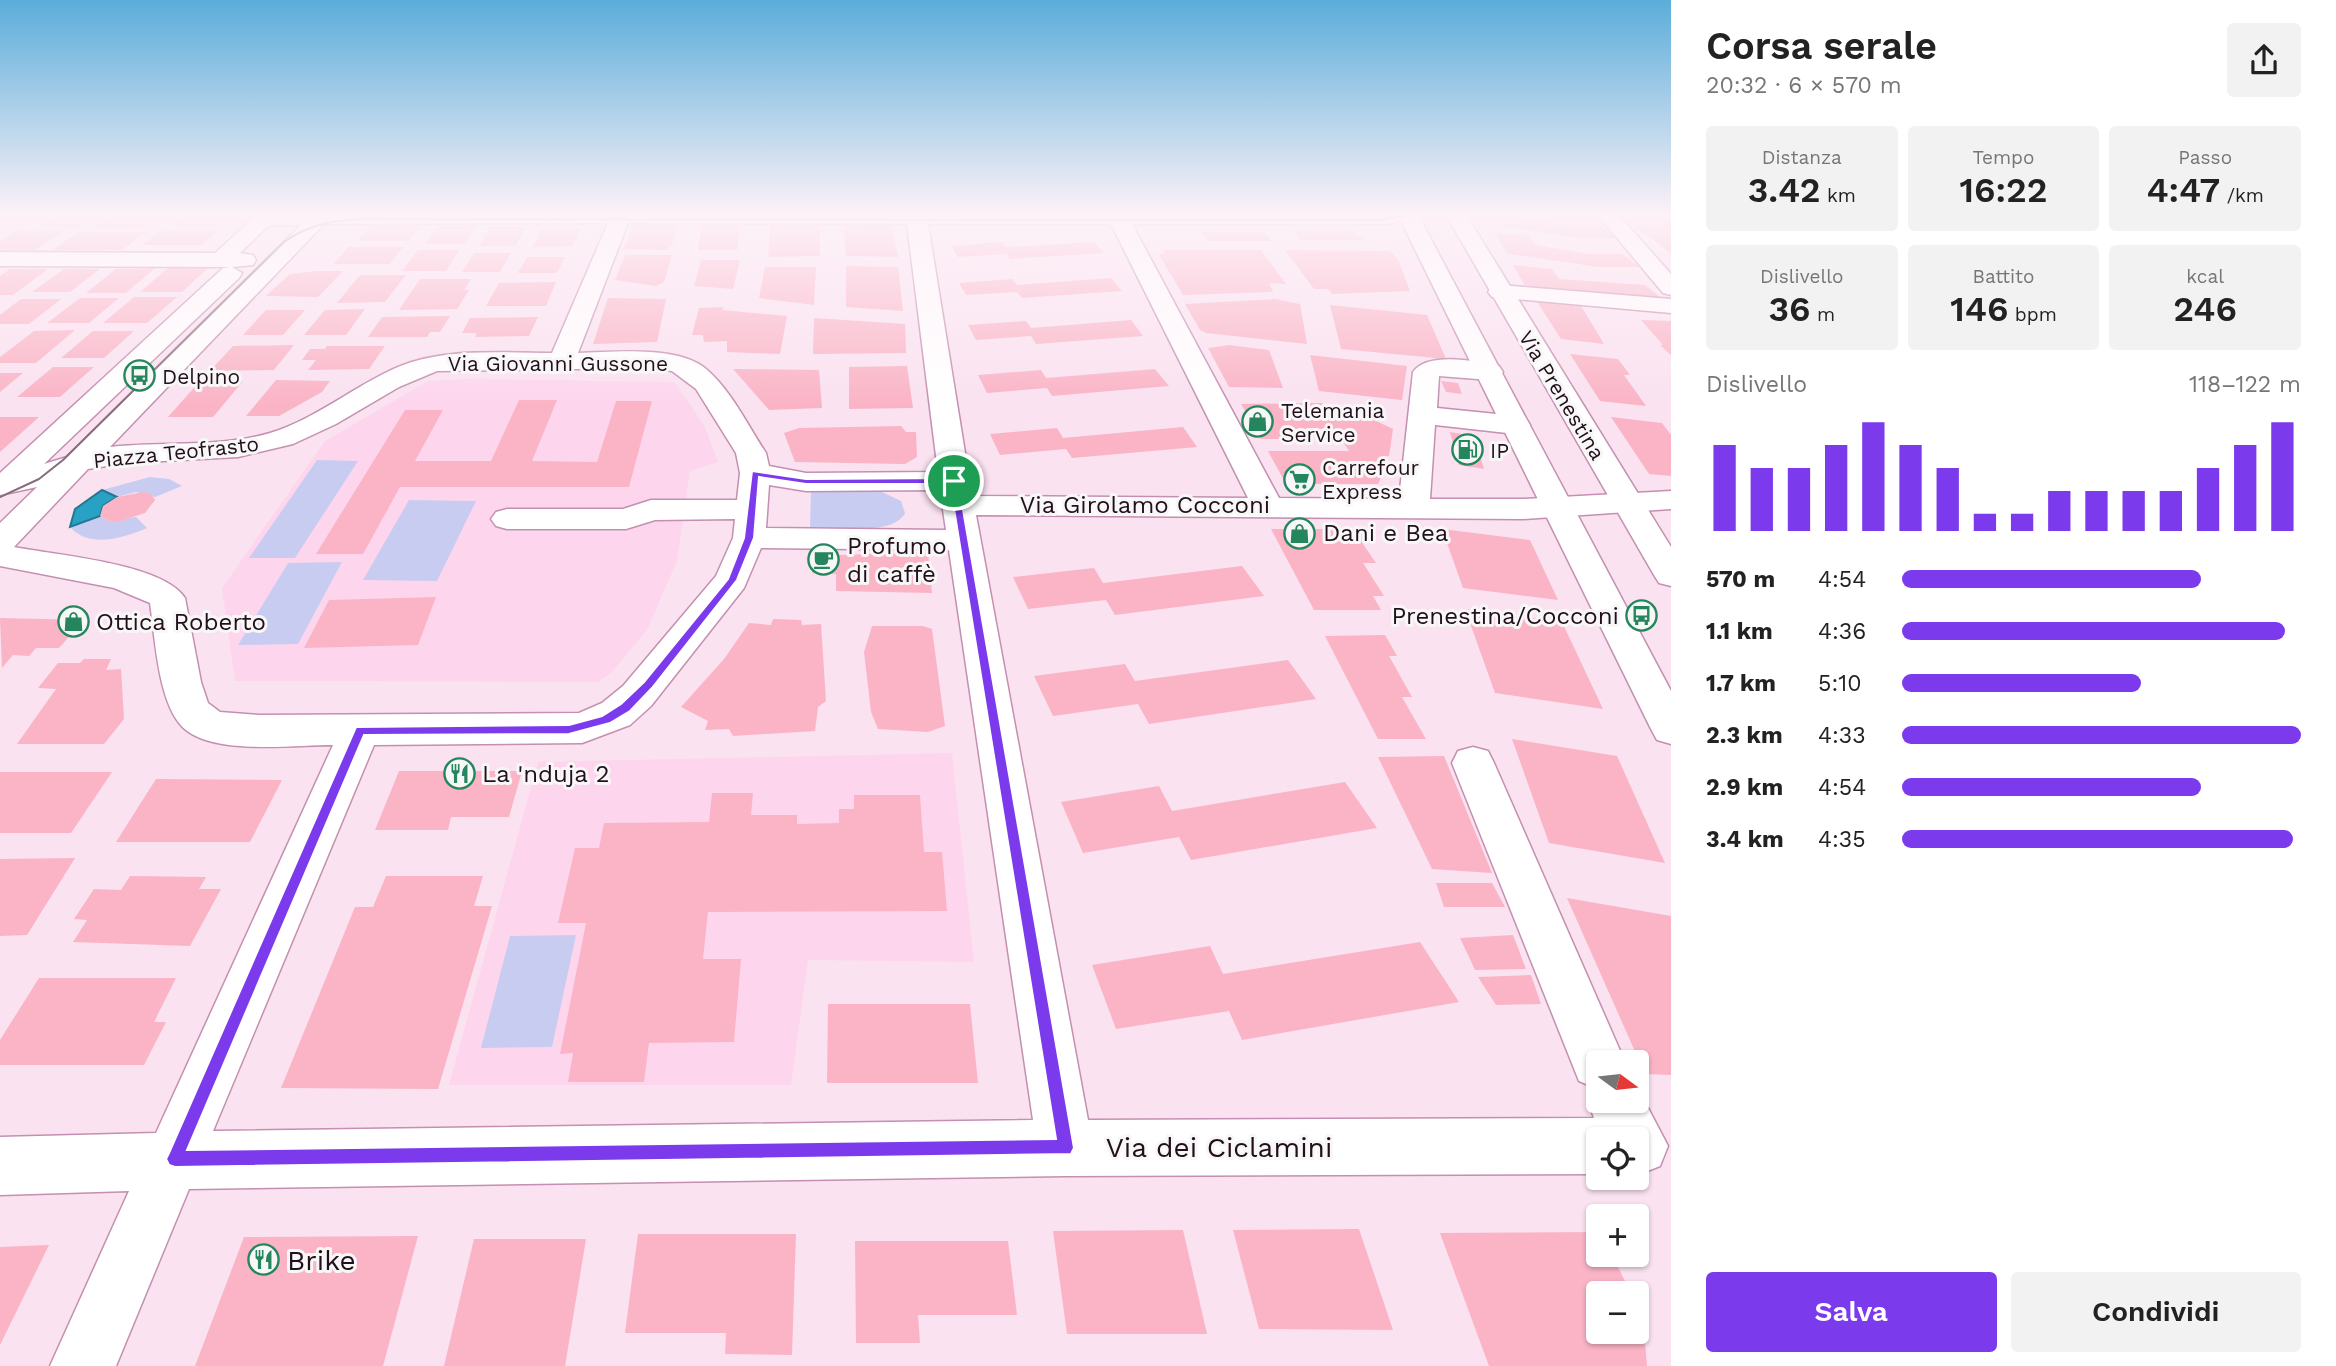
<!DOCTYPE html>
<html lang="it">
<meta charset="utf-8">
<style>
:root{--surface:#fff;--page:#f2f2f2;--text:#222;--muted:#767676;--accent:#7c3aed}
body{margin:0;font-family:"Work Sans",sans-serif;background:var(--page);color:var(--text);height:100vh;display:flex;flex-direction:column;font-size:26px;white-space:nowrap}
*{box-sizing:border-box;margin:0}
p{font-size:23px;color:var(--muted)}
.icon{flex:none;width:38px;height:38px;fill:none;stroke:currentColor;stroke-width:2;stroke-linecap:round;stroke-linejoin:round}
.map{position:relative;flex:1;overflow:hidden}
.side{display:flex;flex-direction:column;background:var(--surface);width:665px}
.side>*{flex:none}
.needle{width:46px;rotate:105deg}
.buttons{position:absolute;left:1586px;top:1050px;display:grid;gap:14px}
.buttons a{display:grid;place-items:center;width:63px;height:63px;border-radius:7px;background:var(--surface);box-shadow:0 2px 5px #0004;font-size:35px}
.pin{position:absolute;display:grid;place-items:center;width:60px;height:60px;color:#fff;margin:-30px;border:4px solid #fff;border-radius:50%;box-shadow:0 2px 7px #0007}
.round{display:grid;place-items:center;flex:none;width:74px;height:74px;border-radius:7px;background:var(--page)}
.head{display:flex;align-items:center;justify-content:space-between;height:119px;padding:0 35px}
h1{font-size:38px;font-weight:600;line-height:52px}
.stats{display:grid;grid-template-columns:repeat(3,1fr);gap:10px;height:119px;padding:7px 35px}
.stats div{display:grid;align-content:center;border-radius:7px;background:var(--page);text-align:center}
.stats b{font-size:35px;font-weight:600}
.stats small{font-size:19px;font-weight:400}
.stats p{font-size:19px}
.chart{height:196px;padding:14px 35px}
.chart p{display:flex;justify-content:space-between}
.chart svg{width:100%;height:126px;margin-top:7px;stroke:var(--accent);stroke-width:6}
.button{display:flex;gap:14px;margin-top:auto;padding:14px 35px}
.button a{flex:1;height:80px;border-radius:7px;background:var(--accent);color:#fff;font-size:28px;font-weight:600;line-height:80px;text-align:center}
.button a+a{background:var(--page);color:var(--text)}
ul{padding:0 35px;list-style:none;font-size:23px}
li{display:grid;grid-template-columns:112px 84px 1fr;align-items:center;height:52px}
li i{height:18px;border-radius:9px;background:var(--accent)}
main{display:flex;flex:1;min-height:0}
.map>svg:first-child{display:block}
</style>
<main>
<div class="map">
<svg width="1671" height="1366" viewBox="0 0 1671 1366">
<rect width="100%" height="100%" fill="#fae2f0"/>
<g fill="#fdd6ee">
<polygon points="470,379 674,382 683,394 705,427 718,462 690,471 677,561 647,630 611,673 598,682 235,681 222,588 325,441 428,381"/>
<polygon points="952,753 974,962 808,960 791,1085 449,1085 538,762"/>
</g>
<g fill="#c9ccf1">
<polygon points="317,460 358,461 295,558 249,558"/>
<polygon points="150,477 169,479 182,486 155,497 136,492 117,497 102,490"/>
<path d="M811,490l71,2 19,9 4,12c-11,23 -72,15 -95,15z"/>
<polygon points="409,500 476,501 437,581 363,580"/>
<path d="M100,516l9,5 27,-4 11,11c-24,10 -57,21 -77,-1z"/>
<polygon points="342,562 298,644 238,645 288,563"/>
<polygon points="576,935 552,1047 481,1048 510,936"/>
</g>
<polygon fill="#27a2c4" stroke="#267691" stroke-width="2" points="102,490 117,497 103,506 100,516 70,527 75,509"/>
<g fill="#fab4c6">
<polygon points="0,213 41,213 23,225 0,225"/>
<polygon points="59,213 100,213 82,226 40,226"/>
<polygon points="114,213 158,213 140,227 95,227"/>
<polygon points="189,213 240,213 227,225 175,225"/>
<polygon points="1482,213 1515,213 1517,217 1564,225 1601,226 1616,238 1571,237 1489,224"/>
<polygon points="1629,213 1661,213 1671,220 1671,253 1633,225 1646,226"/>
<polygon points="421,225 409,241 358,241 371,226"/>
<polygon points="634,225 676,225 672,245 666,250 623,249"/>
<polygon points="701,225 741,225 737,250 698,250"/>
<polygon points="820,225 820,256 768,257 770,226"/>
<polygon points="843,225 892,225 898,257 846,256"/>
<polygon points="438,226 476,226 465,244 425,244"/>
<polygon points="491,227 526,227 515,246 479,246"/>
<polygon points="542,229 580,229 572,246 533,247"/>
<polygon points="15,231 64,231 36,250 0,250 0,241"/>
<polygon points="160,231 218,231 202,245 142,245"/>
<polygon points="1293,231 1354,231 1364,240 1301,240"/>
<polygon points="78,232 146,232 122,250 53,250"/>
<polygon points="1201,232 1263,232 1272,241 1208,241"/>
<polygon points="1494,233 1529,236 1536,245 1588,254 1622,254 1640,267 1599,267 1508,254"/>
<polygon points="1002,242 1005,247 1094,242 1104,253 1010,259 1006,254 958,257 951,246"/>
<polygon points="348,247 403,247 390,264 334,264"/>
<polygon points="418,250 459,250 446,271 402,271"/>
<polygon points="1162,250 1261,250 1286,284 1269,283 1273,292 1183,295 1159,255 1165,254"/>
<polygon points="1285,250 1390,251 1398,259 1410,291 1332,294 1328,289 1314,289"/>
<polygon points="474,253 511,253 500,272 462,272"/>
<polygon points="625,255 672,255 664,282 656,286 615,280"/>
<polygon points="527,257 565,257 557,273 518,273"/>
<polygon points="701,260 740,260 733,289 694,286"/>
<polygon points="1513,265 1552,269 1559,279 1645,285 1665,301 1527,289"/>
<polygon points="846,266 898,267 903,311 846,307"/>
<polygon points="765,267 816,267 814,305 759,298"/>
<polygon points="155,268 126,293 86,293 116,269"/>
<polygon points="168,268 208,268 182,292 140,292"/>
<polygon points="10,269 48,269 13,295 0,295 0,276"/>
<polygon points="64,269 100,269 70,292 32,292"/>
<polygon points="316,271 343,271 318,297 266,296 290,274"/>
<polygon points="360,275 406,275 385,302 337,303"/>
<polygon points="1111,278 1122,291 1022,298 1017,292 966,295 959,283 1013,279 1017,285"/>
<polygon points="420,279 471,279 464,290 469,290 457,309 399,310"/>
<polygon points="556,282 546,306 486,306 499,283"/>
<polygon points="134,297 177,297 147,323 103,323"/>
<polygon points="80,298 119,298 89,323 47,323"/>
<polygon points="608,298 666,299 657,342 593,344"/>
<polygon points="21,299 61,299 29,324 0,324 0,315"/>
<polygon points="1275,299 1300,304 1307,344 1206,333 1200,330 1185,304"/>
<polygon points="1536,300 1580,304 1604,344 1561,339"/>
<polygon points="1330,305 1427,315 1446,359 1341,349"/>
<polygon points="724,307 722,310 787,316 780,354 727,352 727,341 704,342 703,335 692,335 699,308"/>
<polygon points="365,309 346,335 304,335 325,310"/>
<polygon points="266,310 305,310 283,335 243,335"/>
<polygon points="450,316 440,332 430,332 427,337 368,337 382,317"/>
<polygon points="538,317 529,336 475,337 477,333 462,333 470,318"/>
<polygon points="814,318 905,324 906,353 813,354"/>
<polygon points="1131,320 1143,336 1036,344 1031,336 976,340 968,325 1026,321 1031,328"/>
<polygon points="1641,320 1671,321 1671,355 1660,345 1663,345"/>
<polygon points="75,330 36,363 0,363 0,357 34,331"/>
<polygon points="93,331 134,331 104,358 61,358"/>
<polygon points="294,345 274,370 210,371 233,346"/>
<polygon points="1229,345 1269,350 1283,388 1229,387 1208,348"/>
<polygon points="327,346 385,346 369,369 308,370 316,360 302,360 310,349 325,349"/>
<polygon points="1570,354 1618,359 1630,375 1624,375 1646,406 1600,401"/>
<polygon points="1310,355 1407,366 1402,400 1319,391"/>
<polygon points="907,366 913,408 849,409 849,367"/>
<polygon points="53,367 94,367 60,397 17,397"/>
<polygon points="733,369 819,370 822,408 769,410"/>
<polygon points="1155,369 1169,386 1052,396 1047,388 987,393 978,375 1041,370 1046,378"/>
<polygon points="0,373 23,373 0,392"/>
<polygon points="276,380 330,381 322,392 279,416 246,416"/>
<polygon points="200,381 243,381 213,417 168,417"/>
<polygon points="1441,381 1458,383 1462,394 1446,392"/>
<polygon points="519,400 557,400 532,461 597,462 616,401 652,401 629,487 400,487 363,554 316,554 405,410 443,410 415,461 491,461"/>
<polygon points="1322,403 1327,411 1377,409 1384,420 1374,420 1393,429 1389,456 1381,457 1387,464 1378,484 1286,484 1268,451 1349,451 1335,429 1302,429 1309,439 1261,439 1241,404"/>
<polygon points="0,417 39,417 0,452"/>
<polygon points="1611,417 1662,423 1671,435 1671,476 1649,474"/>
<polygon points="901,426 906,432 916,432 917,457 905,464 795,462 784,433 799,428"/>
<polygon points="1183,427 1197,447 1072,458 1066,449 1000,455 990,434 1057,428 1063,438"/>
<polygon points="1450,432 1474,436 1484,469 1459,465"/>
<polygon points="144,492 151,494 155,500 145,513 117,522 109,521 100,516 103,506 117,497"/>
<polygon points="1271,529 1364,529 1373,544 1363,544 1376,563 1363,563 1384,596 1373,596 1381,610 1314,610"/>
<polygon points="1442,529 1530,540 1558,600 1463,588"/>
<polygon points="915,552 928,552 932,593 836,591 836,574 812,573 812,558 817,556"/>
<polygon points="1242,566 1264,596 1115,615 1106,600 1028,609 1013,577 1094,568 1103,583"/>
<polygon points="436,597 418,645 304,648 329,600"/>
<polygon points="1465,609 1562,622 1603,709 1495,693"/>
<polygon points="0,618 84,620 59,648 36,648 29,656 13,655 2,668"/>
<polygon points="773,619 801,620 802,625 821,624 826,701 818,707 815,731 733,736 729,729 705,730 708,721 681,707 724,659 749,623 771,625"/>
<polygon points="872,626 923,626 932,629 945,726 928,732 878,729 871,712 864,652"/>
<polygon points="1385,635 1397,656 1389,656 1412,697 1402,697 1426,739 1378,739 1325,636"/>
<polygon points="84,659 111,659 106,670 121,669 124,719 104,744 17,744 56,689 38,688 58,663 80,663"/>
<polygon points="1288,660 1316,699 1149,724 1138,704 1053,716 1034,676 1125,664 1135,681"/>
<polygon points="1512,739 1617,756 1665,863 1549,843"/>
<polygon points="1444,756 1492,873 1432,869 1378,757"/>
<polygon points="399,771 522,771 509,817 451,817 448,830 375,830"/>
<polygon points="0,772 112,772 71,833 0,833"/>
<polygon points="156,779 282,780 250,842 116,842"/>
<polygon points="1345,782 1377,828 1191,860 1179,837 1083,853 1061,802 1159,786 1172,811"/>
<polygon points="712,793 753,793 751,815 797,815 797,824 839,823 839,809 854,809 854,795 920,795 924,852 942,852 947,911 708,912 703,959 741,959 734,1042 649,1043 644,1082 568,1082 573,1053 560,1054 586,923 558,923 575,848 599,848 604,823 709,822"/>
<polygon points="75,858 27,935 0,936 0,859"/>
<polygon points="130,876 206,877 199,889 221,889 190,946 73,942 87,920 74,919 94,889 121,890"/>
<polygon points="386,876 483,876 474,906 492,906 438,1089 281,1088 355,907 373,907"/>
<polygon points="1436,883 1492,883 1505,907 1444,907"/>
<polygon points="1567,898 1671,916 1671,1075 1645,1074"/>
<polygon points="1513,935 1526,969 1475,970 1460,938"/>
<polygon points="1420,942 1459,1002 1242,1040 1229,1011 1116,1029 1092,965 1210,946 1223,974"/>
<polygon points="1531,975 1541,1004 1496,1005 1478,977"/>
<polygon points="39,978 176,978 154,1022 166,1022 144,1065 0,1065 0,1040"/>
<polygon points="828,1004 970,1004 978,1083 827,1083"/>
<polygon points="1359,1229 1393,1330 1259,1329 1233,1230"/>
<polygon points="1183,1230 1207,1334 1067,1334 1053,1231"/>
<polygon points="1598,1232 1598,1255 1612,1255 1631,1293 1598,1293 1598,1332 1636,1332 1636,1305 1643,1318 1647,1366 1489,1366 1440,1233"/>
<polygon points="638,1234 796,1234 792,1355 725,1354 726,1333 625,1333"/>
<polygon points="418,1236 383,1366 195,1366 244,1237"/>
<polygon points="474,1239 586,1239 565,1366 444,1366"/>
<polygon points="855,1241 1008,1241 1017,1315 918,1315 920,1343 856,1343"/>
<polygon points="49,1245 0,1345 0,1247"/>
</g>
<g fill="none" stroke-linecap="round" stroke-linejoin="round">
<defs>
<g id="minor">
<path d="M263,213h1161l-3,4 -34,7h-255l147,274 120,1 14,-127c14,-21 65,-11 86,-6l4,6 -4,6 -9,2 -51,-4 -2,32 79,8 10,3 4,6 -4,6 -10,3 -81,-9 -5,74h93l148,-8v18l-148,10 -547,-4 112,605 506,-2 -6,-17 5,-14 -14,-6 -127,-318 6,-12 15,-4 15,4 6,12 131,299h-27v39h38v-16l32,61 -8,20 -20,8 -4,-1v-34h-38v35l-533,2 -876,13 -73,177h-66l79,-175 -129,4v-58l156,-4 177,-388c-38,0 -116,10 -147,-15 -28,-22 -31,-94 -36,-127l-36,-15 -114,-22v-43l37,-36 -37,8v-22l223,-205 7,-1 -230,-1v-14l215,1 42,-38zM608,223l-56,130c-50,0 -106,-6 -154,14 -44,19 -82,52 -128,66 -52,15 -107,8 -160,14l214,-223zM628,223l279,1 31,248 -132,1 -37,-7 -3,-13c-18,-27 -35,-63 -60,-84 -28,-24 -93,-17 -128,-16zM928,224h183l137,274 -276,-2zM269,225h32l-234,232 -23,7 195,-186 3,-5 -10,-6 21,-2 3,-5 -3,-5 -13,-2zM645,368l27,3 24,18 40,64 4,20 -3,27h-86l-28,9h-116l-11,3 -5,7 5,7 11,3h119l29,-9 80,-1 -2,19 -17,38 -93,110 -21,17 -23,10 -320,2 -39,-3 -12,-9 -7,-21 -16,-84c-22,-35 -131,-43 -171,-51l74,-78 38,-6 112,-6 55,-13 43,-20 63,-37 38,-16zM769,485l37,6 134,-1 6,40 -180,-2zM761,548l188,2 84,570 -820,11 161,-386 208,-2 48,-18 21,-19 93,-118z"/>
<polygon points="1596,213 1617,213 1671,274 1671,295 1663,293"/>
<polygon points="1500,285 1671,299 1671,313 1492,297 1488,292 1492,287"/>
</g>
<g id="major">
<polygon points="1397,213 1417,213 1671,691 1671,744 1657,740 1651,729"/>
<polygon points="1445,213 1465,213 1671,547 1671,586 1659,583 1654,575"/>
</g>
</defs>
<use href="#minor" stroke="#c48fb0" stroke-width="3"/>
<use href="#major" stroke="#c48fb0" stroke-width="3"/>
<use href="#minor" fill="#fff" fill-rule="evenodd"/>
<use href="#major" fill="#fff" fill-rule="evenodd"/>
<path stroke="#846e7b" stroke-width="2" d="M0,497l39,-18 24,-19 221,-218c27,-20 57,-23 90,-23l1006,1 41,-7"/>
</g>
<linearGradient id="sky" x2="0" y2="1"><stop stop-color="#5badda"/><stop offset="0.53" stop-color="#fdf2f8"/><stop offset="1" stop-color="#fdf2f8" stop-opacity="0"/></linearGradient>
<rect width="1671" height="404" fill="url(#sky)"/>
<path fill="#7c3aed" stroke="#fff" stroke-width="2" fill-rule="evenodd" d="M752,471l54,8 148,-1 4,3 116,667 -3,6 -896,13 -6,-2 -3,-6 3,-6 187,-426 213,-2 33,-9 19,-12 23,-22 84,-103 16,-41zM759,477l47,7h144l106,655 -869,11 177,-415 205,-1 41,-11 20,-12 22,-23 85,-108 17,-42z"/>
<defs>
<symbol id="bus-ring" viewBox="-11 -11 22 22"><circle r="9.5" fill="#f7f7f7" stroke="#25855d" stroke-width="1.5"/><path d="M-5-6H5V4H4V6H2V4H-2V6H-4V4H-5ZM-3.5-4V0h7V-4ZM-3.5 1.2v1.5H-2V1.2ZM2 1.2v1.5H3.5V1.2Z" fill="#25855d"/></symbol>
<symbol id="shop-ring" viewBox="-11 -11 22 22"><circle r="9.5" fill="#f7f7f7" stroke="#25855d" stroke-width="1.5"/><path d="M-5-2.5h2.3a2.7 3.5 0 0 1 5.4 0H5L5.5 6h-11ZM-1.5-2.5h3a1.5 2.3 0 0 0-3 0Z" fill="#25855d"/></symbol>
<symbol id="fuel-ring" viewBox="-11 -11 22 22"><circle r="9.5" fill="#f7f7f7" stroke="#25855d" stroke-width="1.5"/><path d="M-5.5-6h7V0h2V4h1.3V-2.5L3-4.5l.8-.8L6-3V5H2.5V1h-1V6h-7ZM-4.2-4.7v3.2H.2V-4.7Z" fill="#25855d"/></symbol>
<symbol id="supermarket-ring" viewBox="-11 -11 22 22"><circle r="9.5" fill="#f7f7f7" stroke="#25855d" stroke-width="1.5"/><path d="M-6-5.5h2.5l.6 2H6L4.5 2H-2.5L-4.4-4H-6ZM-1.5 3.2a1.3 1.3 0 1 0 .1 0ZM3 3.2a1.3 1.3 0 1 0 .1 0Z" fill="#25855d"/></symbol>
<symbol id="cafe-ring" viewBox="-11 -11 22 22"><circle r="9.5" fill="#f7f7f7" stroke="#25855d" stroke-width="1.5"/><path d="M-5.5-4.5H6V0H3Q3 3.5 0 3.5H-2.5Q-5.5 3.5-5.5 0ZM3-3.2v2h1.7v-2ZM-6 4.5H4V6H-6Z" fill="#25855d"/></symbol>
<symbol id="restaurant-ring" viewBox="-11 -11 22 22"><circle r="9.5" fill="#f7f7f7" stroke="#25855d" stroke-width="1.5"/><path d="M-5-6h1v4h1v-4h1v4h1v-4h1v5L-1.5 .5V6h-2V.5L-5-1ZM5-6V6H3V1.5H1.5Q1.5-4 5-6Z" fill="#25855d"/></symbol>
</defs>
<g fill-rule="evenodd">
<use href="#bus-ring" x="122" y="358" width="35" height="35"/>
<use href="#shop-ring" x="1240" y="404" width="35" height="35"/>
<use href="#fuel-ring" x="1450" y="432" width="35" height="35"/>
<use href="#supermarket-ring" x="1282" y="462" width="35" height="35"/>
<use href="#shop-ring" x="1282" y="516" width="35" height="35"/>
<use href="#cafe-ring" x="806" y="542" width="35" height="35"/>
<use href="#bus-ring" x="1624" y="598" width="35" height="35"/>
<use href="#shop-ring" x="56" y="604" width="35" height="35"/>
<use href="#restaurant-ring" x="442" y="756" width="35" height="35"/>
<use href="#restaurant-ring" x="246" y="1242" width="35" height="35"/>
</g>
<g text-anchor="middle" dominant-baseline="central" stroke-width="6" stroke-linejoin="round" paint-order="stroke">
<g font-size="21" fill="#220f1b" stroke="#f7f7f7">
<text x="558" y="363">Via Giovanni Gussone</text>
<text transform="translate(1562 395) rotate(59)">Via Prenestina</text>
<text transform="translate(176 452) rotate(-6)">Piazza Teofrasto</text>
</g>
<g font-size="21" fill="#220f1b" stroke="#f7f7f7" text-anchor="start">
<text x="162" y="376">Delpino</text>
<text x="1281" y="410">Telemania<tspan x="1281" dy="24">Service</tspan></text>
<text x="1490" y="450">IP</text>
<text x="1322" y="467">Carrefour<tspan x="1322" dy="24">Express</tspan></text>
</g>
<g font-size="24" fill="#220f1b" stroke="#f7f7f7">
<text x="1145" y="505">Via Girolamo Cocconi</text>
</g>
<g font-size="24" fill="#220f1b" stroke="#f7f7f7" text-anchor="start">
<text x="1323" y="533">Dani e Bea</text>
<text x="847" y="546">Profumo<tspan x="847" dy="28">di caffè</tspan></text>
<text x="1619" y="616" text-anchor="end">Prenestina/Cocconi</text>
<text x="96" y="622">Ottica Roberto</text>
<text x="482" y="774">La 'nduja 2</text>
</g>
<g font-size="28" fill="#220f1b" stroke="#f7f7f7">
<text x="1219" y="1147">Via dei Ciclamini</text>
</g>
<g font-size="28" fill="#220f1b" stroke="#f7f7f7" text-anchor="start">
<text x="287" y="1260">Brike</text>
</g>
</g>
</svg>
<div class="buttons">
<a><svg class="needle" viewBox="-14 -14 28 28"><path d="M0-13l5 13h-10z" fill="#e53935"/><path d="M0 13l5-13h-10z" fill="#767676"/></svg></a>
<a><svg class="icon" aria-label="locate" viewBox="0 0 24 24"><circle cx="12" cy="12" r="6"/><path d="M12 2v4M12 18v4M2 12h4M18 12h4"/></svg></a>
<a>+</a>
<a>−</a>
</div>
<div class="pin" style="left:954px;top:481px;background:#1e9e55"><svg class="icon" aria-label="arrive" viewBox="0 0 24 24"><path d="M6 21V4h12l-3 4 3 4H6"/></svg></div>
</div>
<section class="side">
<div class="head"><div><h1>Corsa serale</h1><p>20:32 · 6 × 570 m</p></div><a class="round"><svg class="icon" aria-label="share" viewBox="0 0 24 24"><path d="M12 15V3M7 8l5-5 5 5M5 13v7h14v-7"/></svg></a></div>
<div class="stats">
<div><p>Distanza</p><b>3.42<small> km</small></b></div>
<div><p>Tempo</p><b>16:22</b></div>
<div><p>Passo</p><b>4:47<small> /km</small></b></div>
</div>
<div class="stats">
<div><p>Dislivello</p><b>36<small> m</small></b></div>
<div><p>Battito</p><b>146<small> bpm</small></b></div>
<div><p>kcal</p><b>246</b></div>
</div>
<div class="chart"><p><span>Dislivello</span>118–122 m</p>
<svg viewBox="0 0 160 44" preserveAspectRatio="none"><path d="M5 44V14M15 44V22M25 44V22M35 44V14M45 44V6M55 44V14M65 44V22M75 44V38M85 44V38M95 44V30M105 44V30M115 44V30M125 44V30M135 44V22M145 44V14M155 44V6"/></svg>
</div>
<ul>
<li><b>570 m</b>4:54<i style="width:75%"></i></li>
<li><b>1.1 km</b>4:36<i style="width:96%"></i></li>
<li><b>1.7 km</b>5:10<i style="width:60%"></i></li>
<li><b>2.3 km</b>4:33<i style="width:100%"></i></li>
<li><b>2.9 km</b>4:54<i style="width:75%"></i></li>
<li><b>3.4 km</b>4:35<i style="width:98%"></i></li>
</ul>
<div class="button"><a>Salva</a><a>Condividi</a></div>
</section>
</main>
